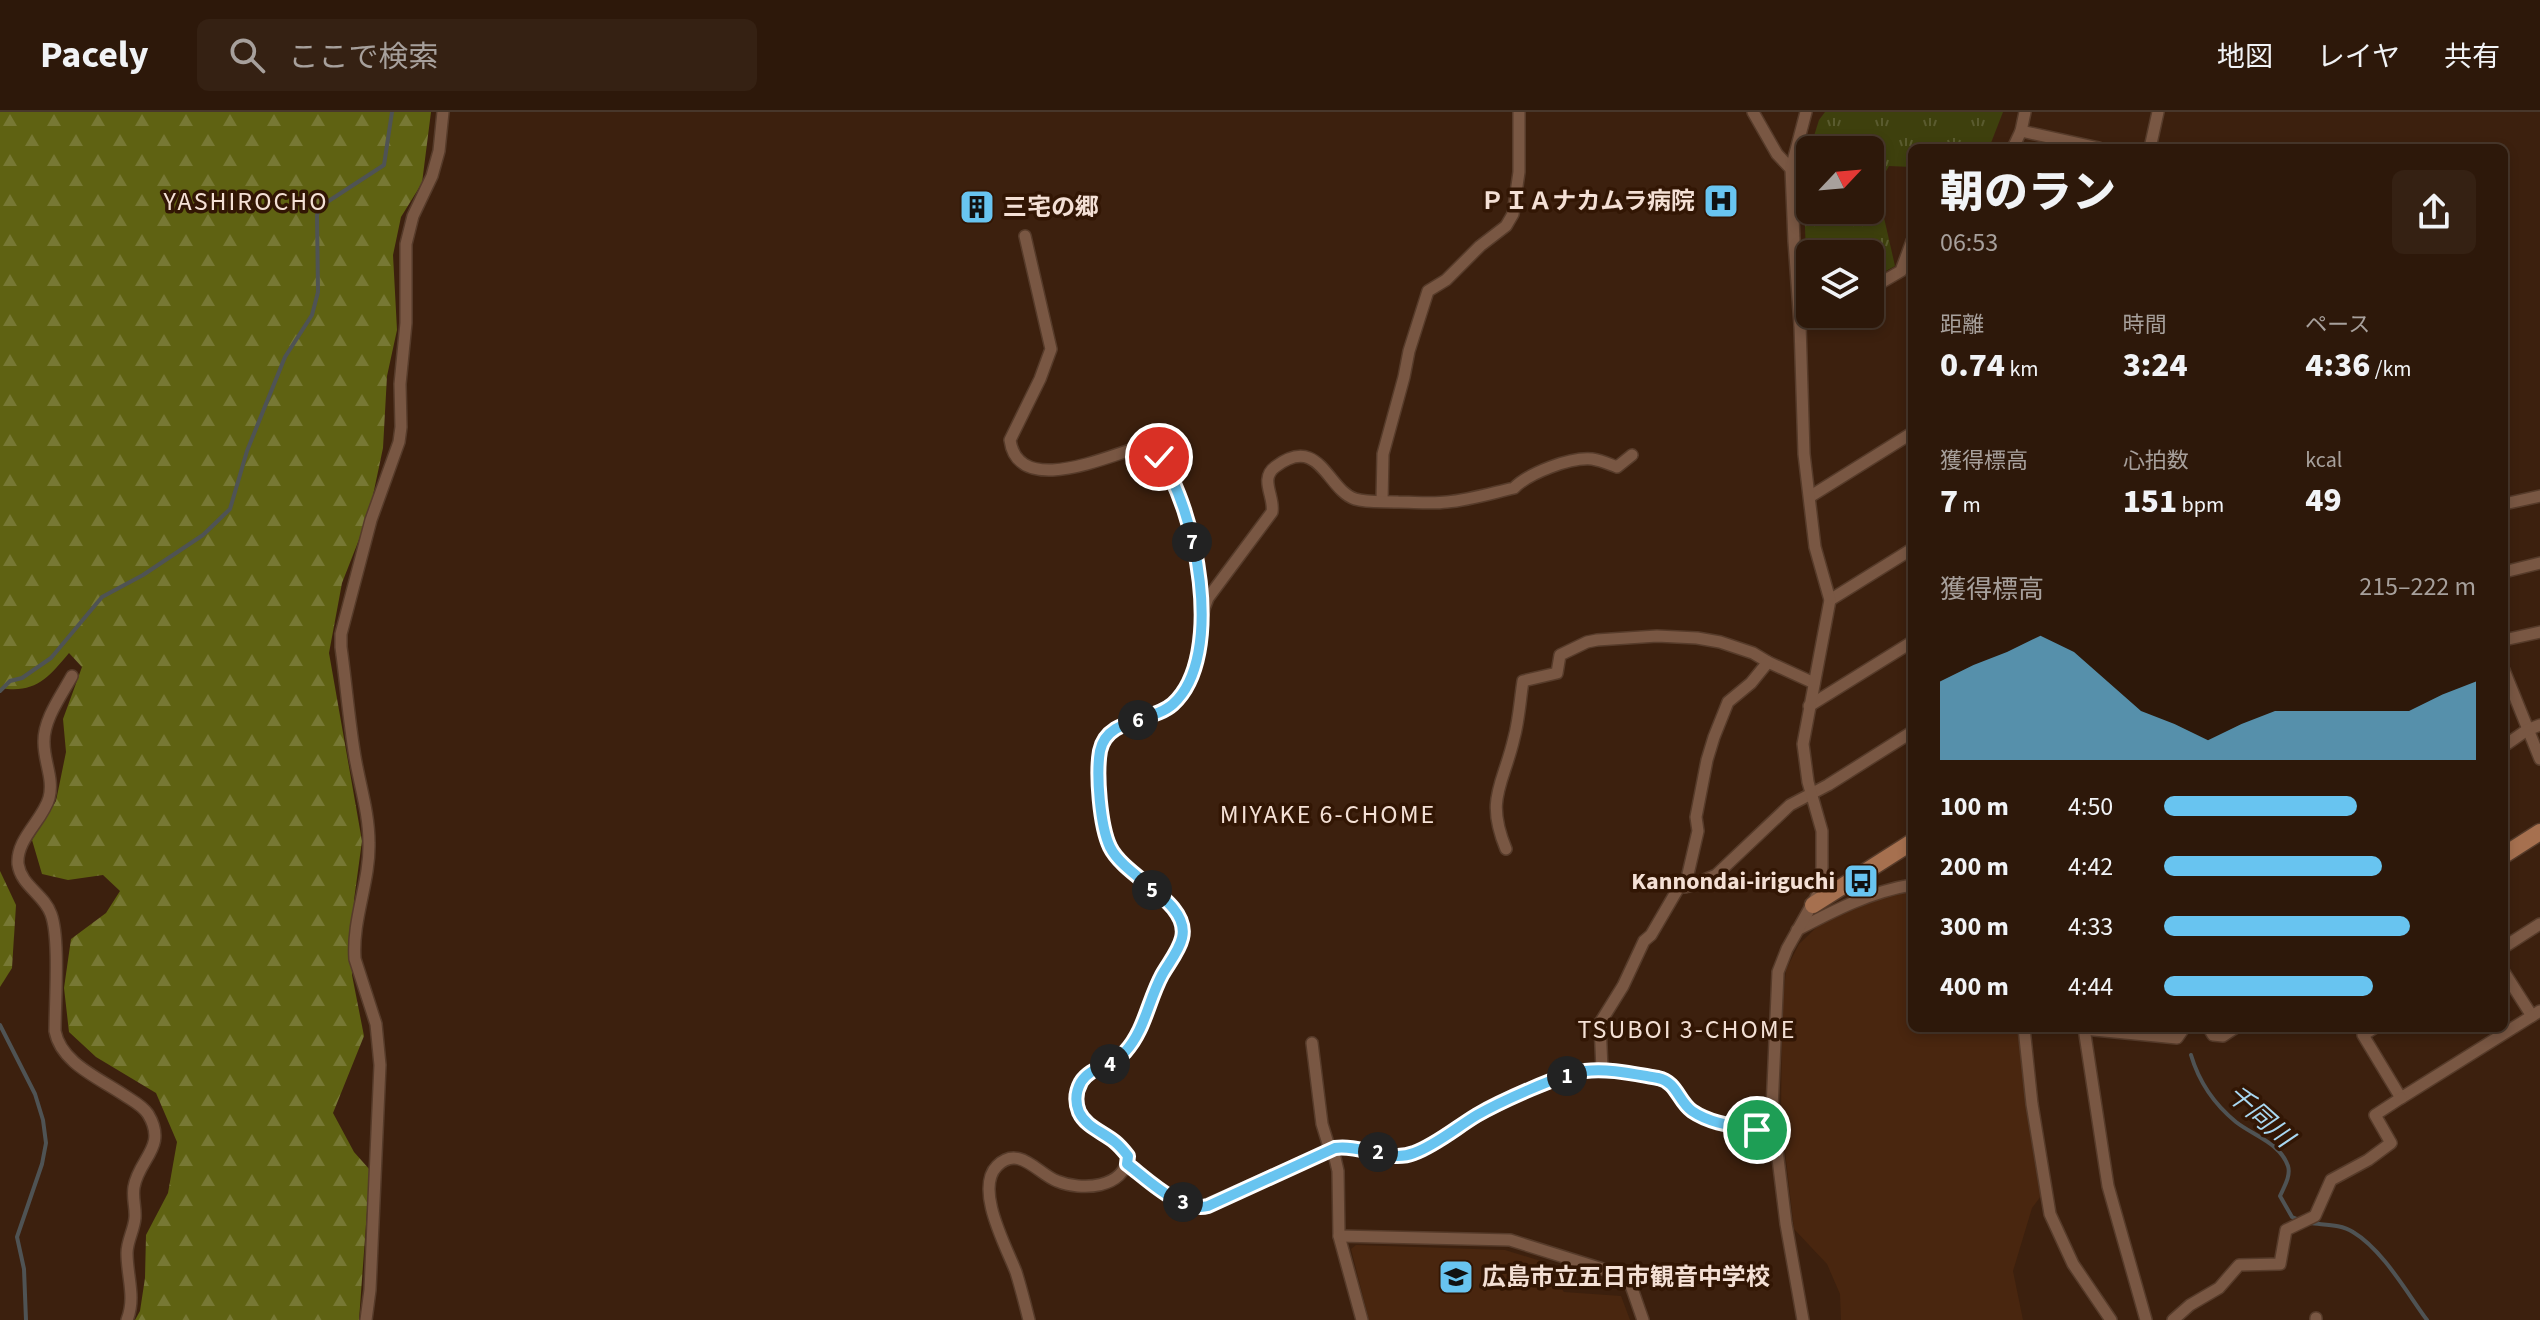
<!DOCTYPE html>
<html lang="ja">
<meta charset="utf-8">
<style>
:root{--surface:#2d180a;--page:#352113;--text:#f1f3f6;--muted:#a7a09c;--line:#48372b;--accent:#68c4f0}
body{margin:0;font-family:"Source Sans 3","Noto Sans JP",sans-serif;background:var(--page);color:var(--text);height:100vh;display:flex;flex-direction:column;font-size:30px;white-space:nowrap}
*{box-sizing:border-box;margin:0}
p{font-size:26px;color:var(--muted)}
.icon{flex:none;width:44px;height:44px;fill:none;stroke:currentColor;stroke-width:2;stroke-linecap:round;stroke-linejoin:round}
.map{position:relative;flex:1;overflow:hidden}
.side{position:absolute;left:1908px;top:32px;width:600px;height:888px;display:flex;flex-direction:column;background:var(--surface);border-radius:12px;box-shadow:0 4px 12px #0003,0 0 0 2px var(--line)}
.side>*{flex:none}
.needle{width:52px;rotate:64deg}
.buttons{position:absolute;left:1796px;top:24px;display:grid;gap:16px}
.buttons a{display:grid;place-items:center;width:88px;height:88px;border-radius:12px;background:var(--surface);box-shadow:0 4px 12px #0003,0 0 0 2px var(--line);font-size:40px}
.pin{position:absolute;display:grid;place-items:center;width:68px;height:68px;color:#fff;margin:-34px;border:4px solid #fff;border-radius:50%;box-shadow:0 2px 8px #0007}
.km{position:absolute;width:40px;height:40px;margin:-20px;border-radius:50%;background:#222;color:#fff;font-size:22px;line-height:40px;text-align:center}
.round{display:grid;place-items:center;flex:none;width:84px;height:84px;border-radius:12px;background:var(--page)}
.summary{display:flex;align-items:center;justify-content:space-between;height:136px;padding:0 32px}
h1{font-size:44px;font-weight:800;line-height:60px}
.stats{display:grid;grid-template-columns:repeat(3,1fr);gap:12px;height:136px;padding:8px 32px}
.stats div{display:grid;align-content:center}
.stats b{font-size:34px;font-weight:800}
.stats small{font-size:22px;font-weight:400}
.stats p{font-size:22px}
.chart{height:224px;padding:16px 32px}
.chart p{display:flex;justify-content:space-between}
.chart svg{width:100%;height:144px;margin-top:8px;fill:var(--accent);opacity:.7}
ul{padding:0 32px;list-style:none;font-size:26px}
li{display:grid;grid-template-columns:128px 96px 1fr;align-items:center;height:60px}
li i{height:20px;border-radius:10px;background:var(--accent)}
header{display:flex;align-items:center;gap:48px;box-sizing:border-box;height:112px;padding:0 40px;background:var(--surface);border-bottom:2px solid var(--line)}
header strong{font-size:38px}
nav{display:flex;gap:44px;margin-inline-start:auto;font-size:28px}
.search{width:560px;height:72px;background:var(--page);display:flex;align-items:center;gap:20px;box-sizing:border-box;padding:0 28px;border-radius:12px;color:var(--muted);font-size:30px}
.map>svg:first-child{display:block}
</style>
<header>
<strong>Pacely</strong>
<div class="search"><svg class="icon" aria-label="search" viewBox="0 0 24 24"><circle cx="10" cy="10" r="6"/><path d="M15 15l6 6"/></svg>ここで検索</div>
<nav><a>地図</a><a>レイヤ</a><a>共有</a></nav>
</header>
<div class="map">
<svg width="2540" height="1208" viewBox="0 0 2540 1208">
<defs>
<pattern id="forest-firs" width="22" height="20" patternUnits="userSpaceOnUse" patternTransform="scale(2)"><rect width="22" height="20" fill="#5f6212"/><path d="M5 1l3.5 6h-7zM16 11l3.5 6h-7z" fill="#777834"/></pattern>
<pattern id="park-tufts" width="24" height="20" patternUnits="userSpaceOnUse" patternTransform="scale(2)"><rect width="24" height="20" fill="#3e400d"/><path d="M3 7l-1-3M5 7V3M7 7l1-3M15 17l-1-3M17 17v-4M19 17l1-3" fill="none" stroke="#5a5b2f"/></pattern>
</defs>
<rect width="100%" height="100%" fill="#3c200e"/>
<g fill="#49260f">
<polygon points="1912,778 1912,916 2019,916 2041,1084 2032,1096 2013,1159 2023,1208 1841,1208 1840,1182 1827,1152 1794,1117 1781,1005 1782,899 1786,858 1799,832 1818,814 1872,788"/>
<polygon points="1356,1133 1505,1138 1544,1150 1564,1180 1621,1184 1630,1208 1369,1208 1351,1137"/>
</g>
<g fill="url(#forest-firs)">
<path d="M0,0h431l-9,71 -21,34 -8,38 4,75 -10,46 -4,72 -14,66 -27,69 -13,70 33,188 -8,59 -2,75 12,61 -31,77 21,39 16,18 -11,150h-224l5,-9 5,-33 1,-43 22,-42 9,-51 -21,-49 -60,-36 -27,-25 -5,-44 7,-49 35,-26 14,-22 -17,-16 -35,5 -26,-6 -10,-34 24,-39 10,-49 -3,-33 19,-52 -13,-14c-21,25 -34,41 -69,35z"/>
<polygon points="0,759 16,793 12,856 0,875"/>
</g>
<path fill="url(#park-tufts)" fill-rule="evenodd" d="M1825,0h178l-14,36h-77v19l-23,-1 -12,21 18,79 -25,14v-26h-60l-2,56 -5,-139 16,-51zM1810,38h60v60h-60z"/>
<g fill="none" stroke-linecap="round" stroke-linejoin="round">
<g stroke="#4f5354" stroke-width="4">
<polyline points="0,579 10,569 22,566 51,546 102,485 143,463 203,423 230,397 247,339 285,245 312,203 318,180 317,103 321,94 384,53 392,0"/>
<polyline points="0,913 35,982 43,1008 46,1031 42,1052 17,1125 24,1157 26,1208"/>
<path d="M2191,943c8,27 23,49 45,67 18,14 44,21 52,44 3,10 -4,21 -8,30l12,21 10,4"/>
<path d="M2310,1111c14,2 31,1 43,9 30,18 54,61 74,88"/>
</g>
<defs>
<g id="street">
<polyline points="1753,0 1777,42 1791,57"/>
<polyline points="2021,19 2099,36"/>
<polyline points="2013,36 2021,19 2025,0"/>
<polyline points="2150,36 2158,0"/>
<path d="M1025,124l26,113 -11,30 -30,61c8,57 95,17 127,8 47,1 60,123 66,159"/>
<polyline points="1870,177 1901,159 1912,129"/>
<polyline points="1800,213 1824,202"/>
<polyline points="1811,384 1912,321"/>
<polyline points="1382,389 1383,342 1404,265 1409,239 1428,179 1446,168 1480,134 1506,114 1513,102 1519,60 1519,0"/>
<polyline points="2504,392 2540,384"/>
<polyline points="2504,460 2540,451"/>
<polyline points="1830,488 1912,437"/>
<polyline points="2504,528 2540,520"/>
<polyline points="2504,558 2540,647"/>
<path d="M72,564c-11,20 -29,44 -28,67 0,19 10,36 5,55 -6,22 -33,41 -31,66 3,22 26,30 33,50 9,24 4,88 4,117 6,32 44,47 69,64 9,6 18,10 24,19 20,33 -9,44 -14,73 -2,11 2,21 1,31 -1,12 -8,23 -8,35 0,24 9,44 0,67"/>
<polyline points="1809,594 1912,530"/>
<polyline points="2504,634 2527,618 2540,613"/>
<path d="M1506,737c-21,-51 -3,-63 8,-111 5,-18 6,-38 9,-57l34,-8 3,-18 27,-13 10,-2 60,-4 40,2 23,4 33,11 15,9 46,21"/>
<polyline points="1685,775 1698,719 1696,705 1707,648 1714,625 1728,590 1751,571 1768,550"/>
<path d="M1797,818c36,-19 75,-39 115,-45"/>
<polyline points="2504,835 2540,812"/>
<polyline points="2504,860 2532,904"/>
<polyline points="2024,916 2032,992 2050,1102 2073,1152 2111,1208"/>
<polyline points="2084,916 2108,1074 2146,1208"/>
<polyline points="2209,916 2213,923 2223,924 2235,916"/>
<polyline points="2374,916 2363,923 2401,986 2540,899"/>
<polyline points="2084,917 2177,926 2184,916"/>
<polyline points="1312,931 1322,1012 1330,1038 1335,1046 1338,1059 1339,1124 1362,1208"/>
<polyline points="1602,958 1600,911 1623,874 1644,829 1651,823 1679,775 1690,774 1716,763 1790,693 1828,673 1912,620"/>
<path d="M1127,1052c22,17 47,42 75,43l133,-59c25,-5 54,15 79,5 16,-6 32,-19 47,-28 32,-19 106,-58 142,-55 14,1 55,5 66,12 10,7 13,22 23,29 22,15 56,18 83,22"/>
<polyline points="1339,1124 1510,1128 1628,1165 1643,1208"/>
<polyline points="2316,1206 2316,1208"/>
<path d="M366,1208l4,-30 10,-225 -4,-41 -21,-65c-3,-40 15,-77 14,-116 0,-30 -9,-57 -14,-86 -6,-36 -9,-74 -14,-110v-13l30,-114 28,-78 2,-15 -1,-43 6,-61v-79l7,-28 19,-40 7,-25 4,-39"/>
<path d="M1029,1208c-4,-16 -8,-32 -13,-48 -9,-24 -42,-83 -19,-106 22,-22 41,8 60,15 24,10 68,8 71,-25 -4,-5 -8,-10 -13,-14 -12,-10 -29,-15 -36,-30 -4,-9 -3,-21 2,-29 9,-16 31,-18 44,-31 20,-21 23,-51 36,-76 6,-12 18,-24 21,-37 10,-36 -56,-61 -71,-91 -11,-22 -15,-72 -11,-96 6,-35 51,-29 72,-47 35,-30 20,-72 36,-107l64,-86c3,-15 -13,-33 3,-45 45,-34 52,23 80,32 13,4 29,2 43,3 16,0 33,2 49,0 22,-2 45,-9 67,-14 15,-15 56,-31 78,-29 8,1 17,5 25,8l15,-12"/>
<polyline points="1803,1208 1786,1112 1772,997 1778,860 1787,837 1819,780 1822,755 1822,719 1808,670 1803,632 1830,488 1815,435 1804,342 1800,213 1794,129 1791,57 1806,0"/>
<polyline points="2173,1208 2190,1193 2219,1176 2239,1153 2280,1152 2286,1118 2315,1104 2331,1068 2368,1048 2391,1031 2375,1003 2401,986"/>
</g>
<g id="secondary">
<polyline points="2504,743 2540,720"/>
<polyline points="1813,793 1912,730"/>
</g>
</defs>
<use href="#street" stroke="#563b2a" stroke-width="14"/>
<use href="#secondary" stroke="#563b2a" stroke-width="19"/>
<use href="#street" stroke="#795743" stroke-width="11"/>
<use href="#secondary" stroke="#a6704f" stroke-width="16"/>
</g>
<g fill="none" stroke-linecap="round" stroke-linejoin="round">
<defs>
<path id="route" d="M1159,345c37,51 67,199 14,247 -21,19 -66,13 -73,47 -4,23 0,75 10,96 15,31 81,55 72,91 -3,13 -14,26 -20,37 -14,26 -17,55 -37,77 -12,13 -35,15 -44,30 -5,9 -6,20 -2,30 7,15 24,20 36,30 5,4 9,9 13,14l-1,8c20,15 54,49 81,42l127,-58c25,-4 54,15 79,5 22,-8 43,-26 63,-38 21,-12 85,-42 108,-44 23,-3 49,3 73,7 19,4 20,23 34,33 19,13 43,15 65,19"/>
</defs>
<use href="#route" stroke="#fff" stroke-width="16"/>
<use href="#route" stroke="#68c4f0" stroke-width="10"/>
</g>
<defs>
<symbol id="hospital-square" viewBox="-11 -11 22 22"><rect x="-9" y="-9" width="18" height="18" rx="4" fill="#68c4f0" stroke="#321604"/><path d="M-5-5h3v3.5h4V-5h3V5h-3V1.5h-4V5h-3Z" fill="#111"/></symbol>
<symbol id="building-square" viewBox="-11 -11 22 22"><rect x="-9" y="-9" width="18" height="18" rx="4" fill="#68c4f0" stroke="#321604"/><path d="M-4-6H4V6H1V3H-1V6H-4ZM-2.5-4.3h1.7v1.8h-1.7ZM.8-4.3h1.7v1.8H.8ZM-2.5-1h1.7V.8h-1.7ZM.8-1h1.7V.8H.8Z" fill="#111"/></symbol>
<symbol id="bus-square" viewBox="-11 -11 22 22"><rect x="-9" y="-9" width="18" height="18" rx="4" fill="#68c4f0" stroke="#321604"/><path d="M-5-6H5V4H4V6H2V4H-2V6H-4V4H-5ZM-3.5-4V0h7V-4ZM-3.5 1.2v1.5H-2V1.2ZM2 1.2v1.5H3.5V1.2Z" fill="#111"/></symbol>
<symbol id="school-square" viewBox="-11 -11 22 22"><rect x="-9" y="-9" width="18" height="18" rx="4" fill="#68c4f0" stroke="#321604"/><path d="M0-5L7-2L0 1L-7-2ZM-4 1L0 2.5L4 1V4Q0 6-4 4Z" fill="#111"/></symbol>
</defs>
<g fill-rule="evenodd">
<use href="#hospital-square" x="1701" y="69" width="40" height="40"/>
<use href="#building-square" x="957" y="75" width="40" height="40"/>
<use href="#bus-square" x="1841" y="749" width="40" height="40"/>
<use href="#school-square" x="1436" y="1145" width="40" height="40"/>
</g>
<g text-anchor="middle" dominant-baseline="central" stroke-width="7" stroke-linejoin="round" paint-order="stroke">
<g font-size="24" font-weight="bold" fill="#f4e0d5" stroke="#321604" text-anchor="end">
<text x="1695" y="89">ＰＩＡナカムラ病院</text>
<text x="1003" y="95" text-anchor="start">三宅の郷</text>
<text x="1835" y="769">Kannondai-iriguchi</text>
<text x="1482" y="1165" text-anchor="start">広島市立五日市観音中学校</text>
</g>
<g font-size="26" letter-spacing="2" fill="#f4e0d5" stroke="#321604">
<text x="246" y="89">YASHIROCHO</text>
<text x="1328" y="702">MIYAKE 6-CHOME</text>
<text x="1687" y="917">TSUBOI 3-CHOME</text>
</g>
<g font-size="26" font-style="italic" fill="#a8d7f1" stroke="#321604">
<text transform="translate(2260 1004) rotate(42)">千同川</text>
</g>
</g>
</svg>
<div class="buttons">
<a><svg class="needle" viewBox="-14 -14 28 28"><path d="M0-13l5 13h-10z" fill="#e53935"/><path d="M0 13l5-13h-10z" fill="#a7a09c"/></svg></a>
<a><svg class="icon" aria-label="layers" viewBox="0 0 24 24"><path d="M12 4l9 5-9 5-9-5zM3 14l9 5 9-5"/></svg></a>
</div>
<div class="pin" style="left:1757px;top:1018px;background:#1e9e55"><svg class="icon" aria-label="arrive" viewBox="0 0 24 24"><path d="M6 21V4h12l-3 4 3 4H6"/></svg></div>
<div class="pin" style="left:1159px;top:345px;background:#d93025"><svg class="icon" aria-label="check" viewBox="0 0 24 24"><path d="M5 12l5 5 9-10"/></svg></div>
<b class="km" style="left:1567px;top:964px">1</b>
<b class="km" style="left:1378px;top:1040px">2</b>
<b class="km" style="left:1183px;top:1090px">3</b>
<b class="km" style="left:1110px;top:952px">4</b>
<b class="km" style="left:1152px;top:778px">5</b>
<b class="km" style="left:1138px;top:608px">6</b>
<b class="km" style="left:1192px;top:430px">7</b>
<section class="side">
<div class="summary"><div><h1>朝のラン</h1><p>06:53</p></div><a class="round"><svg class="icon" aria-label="share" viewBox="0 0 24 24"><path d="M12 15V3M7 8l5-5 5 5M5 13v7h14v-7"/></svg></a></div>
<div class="stats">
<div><p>距離</p><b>0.74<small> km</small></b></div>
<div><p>時間</p><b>3:24</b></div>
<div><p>ペース</p><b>4:36<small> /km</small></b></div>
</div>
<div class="stats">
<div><p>獲得標高</p><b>7<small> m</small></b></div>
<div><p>心拍数</p><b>151<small> bpm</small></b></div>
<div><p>kcal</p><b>49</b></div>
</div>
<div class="chart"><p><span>獲得標高</span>215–222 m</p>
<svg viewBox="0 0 160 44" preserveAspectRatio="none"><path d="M0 44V20L10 15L20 11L30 6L40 11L50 20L60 29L70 33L80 38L90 33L100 29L110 29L120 29L130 29L140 29L150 24L160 20V44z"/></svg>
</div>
<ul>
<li><b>100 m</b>4:50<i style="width:62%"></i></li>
<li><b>200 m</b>4:42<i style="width:70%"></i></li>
<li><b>300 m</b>4:33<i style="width:79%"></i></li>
<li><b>400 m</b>4:44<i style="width:67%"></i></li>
</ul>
</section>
</div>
